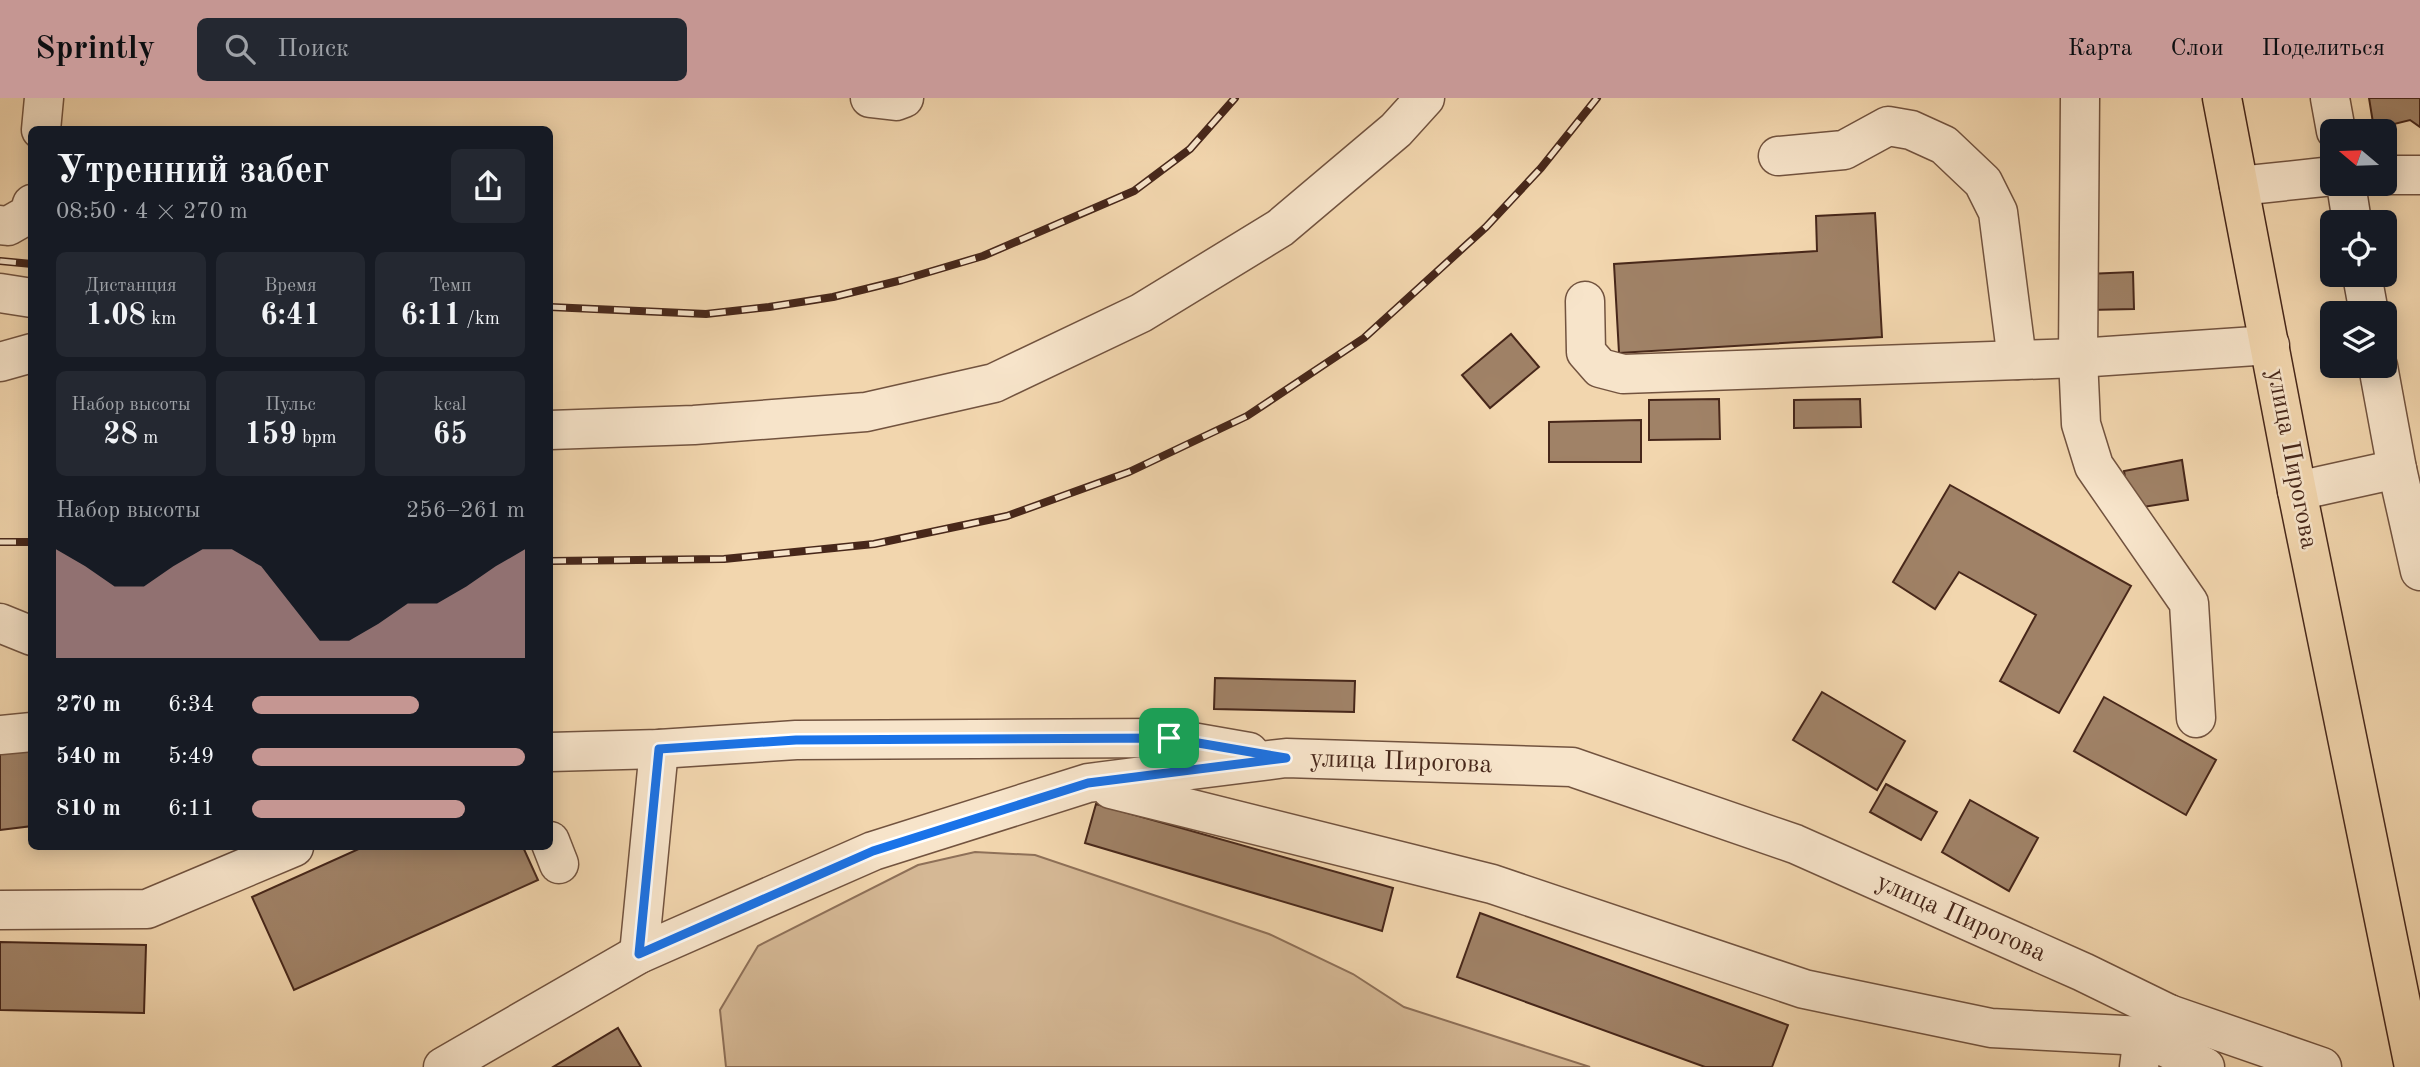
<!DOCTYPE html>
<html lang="ru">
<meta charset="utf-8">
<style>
:root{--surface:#171b24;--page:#242831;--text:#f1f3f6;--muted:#9ea1a6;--accent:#c59692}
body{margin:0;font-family:"Old Standard TT",serif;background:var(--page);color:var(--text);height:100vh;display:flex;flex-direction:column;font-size:26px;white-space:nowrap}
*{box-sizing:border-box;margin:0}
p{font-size:23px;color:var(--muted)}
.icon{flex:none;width:38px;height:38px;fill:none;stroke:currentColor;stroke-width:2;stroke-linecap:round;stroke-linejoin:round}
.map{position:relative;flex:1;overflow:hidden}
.panel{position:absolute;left:28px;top:28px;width:525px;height:724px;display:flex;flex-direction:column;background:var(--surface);border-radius:10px;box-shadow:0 4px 18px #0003}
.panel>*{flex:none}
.needle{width:46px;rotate:289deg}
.tools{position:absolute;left:2320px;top:21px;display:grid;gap:14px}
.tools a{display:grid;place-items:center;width:77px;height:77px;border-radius:10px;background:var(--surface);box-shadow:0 4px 18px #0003;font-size:35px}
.pin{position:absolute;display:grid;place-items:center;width:60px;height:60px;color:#fff;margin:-30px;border-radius:14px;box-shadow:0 4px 10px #0006}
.round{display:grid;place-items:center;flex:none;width:74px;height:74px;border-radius:10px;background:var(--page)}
.headline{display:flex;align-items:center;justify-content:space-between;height:119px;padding:0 28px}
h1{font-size:38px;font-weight:700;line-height:52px}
.stats{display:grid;grid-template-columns:repeat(3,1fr);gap:10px;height:119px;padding:7px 28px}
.stats div{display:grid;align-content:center;border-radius:10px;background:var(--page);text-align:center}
.stats b{font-size:30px;font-weight:700}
.stats small{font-size:19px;font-weight:400}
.stats p{font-size:19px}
.chart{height:196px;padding:14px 28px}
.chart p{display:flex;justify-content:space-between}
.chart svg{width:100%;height:126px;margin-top:7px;fill:var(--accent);opacity:.7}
ul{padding:0 28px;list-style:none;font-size:23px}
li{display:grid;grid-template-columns:112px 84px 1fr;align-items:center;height:52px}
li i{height:18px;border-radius:9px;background:var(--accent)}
header{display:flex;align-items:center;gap:42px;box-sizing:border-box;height:98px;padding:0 35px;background:var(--accent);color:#111}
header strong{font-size:33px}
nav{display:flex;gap:38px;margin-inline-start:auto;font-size:24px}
.search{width:490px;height:63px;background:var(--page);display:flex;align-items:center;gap:18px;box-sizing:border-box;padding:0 24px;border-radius:10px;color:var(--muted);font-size:26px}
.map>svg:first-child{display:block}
</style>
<header>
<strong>Sprintly</strong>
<div class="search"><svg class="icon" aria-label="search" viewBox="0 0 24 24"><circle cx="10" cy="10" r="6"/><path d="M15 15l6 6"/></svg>Поиск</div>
<nav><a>Карта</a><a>Слои</a><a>Поделиться</a></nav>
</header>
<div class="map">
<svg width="2420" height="969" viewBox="0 0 2420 969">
<rect width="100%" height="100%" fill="#f2d6ae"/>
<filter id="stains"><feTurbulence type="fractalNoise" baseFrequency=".00286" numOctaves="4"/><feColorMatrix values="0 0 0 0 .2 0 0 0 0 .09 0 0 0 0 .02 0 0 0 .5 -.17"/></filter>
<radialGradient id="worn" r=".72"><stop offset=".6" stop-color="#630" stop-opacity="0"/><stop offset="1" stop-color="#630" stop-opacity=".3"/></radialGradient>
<polygon fill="#d5b895" stroke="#8e7058" stroke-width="2" points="975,754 1035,757 1269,836 1353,876 1404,909 1590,969 726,969 720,912 758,848 918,767"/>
<g fill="#a08267" stroke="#47271a" stroke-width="2">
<polygon points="2369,0 2420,0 2420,29 2410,22 2374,31"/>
<polygon points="1875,115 1882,239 1619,255 1614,166 1817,153 1816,118"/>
<polygon points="2133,174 2134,211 2089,212 2087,176"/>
<polygon points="1511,236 1539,269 1490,310 1462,277"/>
<polygon points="1719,301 1720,341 1649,342 1649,302"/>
<polygon points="1860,301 1861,329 1794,330 1794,302"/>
<polygon points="1641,322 1641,364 1549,364 1549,324"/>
<polygon points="2182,362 2188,402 2130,411 2124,373"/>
<polygon points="1950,387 2131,488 2059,615 2000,583 2036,517 1959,474 1935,511 1893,484"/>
<polygon points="1215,580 1355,583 1354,614 1214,611"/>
<polygon points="1822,594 1905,643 1877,692 1793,642"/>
<polygon points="2104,599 2216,662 2186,717 2074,653"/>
<polygon points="32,652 32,728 0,732 0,656"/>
<polygon points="1886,686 1937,714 1921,742 1870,714"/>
<polygon points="1970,702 2038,740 2009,793 1942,754"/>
<polygon points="1096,706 1393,790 1382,833 1085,745"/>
<polygon points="363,749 523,749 538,782 294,892 252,799"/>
<polygon points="1480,815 1788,927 1772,969 1705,969 1457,879"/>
<polygon points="0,844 146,847 144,915 0,912"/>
<polygon points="618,930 641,969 553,969"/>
</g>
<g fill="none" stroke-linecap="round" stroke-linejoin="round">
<defs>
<g id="minor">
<polyline points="870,0 896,3 904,0"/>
<polyline points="2080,0 2078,260 2081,326 2094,368 2189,505 2196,620"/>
<polyline points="2330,0 2336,33"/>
<polyline points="41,32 44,0"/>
<polyline points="1778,58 1844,52 1888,28 1911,32 1944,47 1983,84 1998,114 2017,262"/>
<polyline points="2385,77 2420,77"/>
<polyline points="2346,86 2352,124"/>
<polyline points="2239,88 2333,78"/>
<polyline points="0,127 8,128 29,116 32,106"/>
<polyline points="2362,177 2369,215"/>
<polyline points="0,195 32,200"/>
<polyline points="1585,203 1586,254 1600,270 1623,276 2078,260 2270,247"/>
<polyline points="0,264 32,255"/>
<polyline points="2378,268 2397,371 2420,473"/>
<polyline points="550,332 694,327 866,314 994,285 1141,215 1280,130 1396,32 1425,0"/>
<polyline points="2297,393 2397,371"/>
<polyline points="0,525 32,538"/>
<polyline points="0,637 32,634"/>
<polyline points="550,654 659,651 796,642 1169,640 1249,654"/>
<polyline points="1111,691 1492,786 1804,891 1991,930 2143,938 2169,916"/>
<polyline points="550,743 559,766"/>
<polyline points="0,812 147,811 294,749"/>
<polyline points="639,856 659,651"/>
<polyline points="443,969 639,856 873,753 1088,685 1286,660 1572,669 1795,746 2083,874 2169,916 2322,969"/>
<polyline points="2139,969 2143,938 2205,969"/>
</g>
<polyline id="major" points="2222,0 2297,393 2414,969"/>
</defs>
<use href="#minor" stroke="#72533f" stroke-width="41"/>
<use href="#major" stroke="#47271a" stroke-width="41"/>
<use href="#minor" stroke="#f7e4ca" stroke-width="38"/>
<use href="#major" stroke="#f2d6ae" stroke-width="38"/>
<defs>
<g id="rail">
<polyline points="0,163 32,166"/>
<polyline points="550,209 706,216 769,209 833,199 902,182 983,158 1134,93 1190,51 1235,0"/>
<polyline points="0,444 32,444"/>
<polyline points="550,463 724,461 874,446 1007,418 1129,374 1247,318 1364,240 1486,129 1541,70 1597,0"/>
</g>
</defs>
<use href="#rail" stroke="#47271a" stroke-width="8"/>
<use href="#rail" stroke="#f7e4ca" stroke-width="5" stroke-dasharray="16" stroke-linecap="butt"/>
</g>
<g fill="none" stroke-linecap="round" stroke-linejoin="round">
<defs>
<polygon id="route" points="1169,640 1286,660 1088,685 873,753 639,856 659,651 796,642"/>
</defs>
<use href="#route" stroke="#fff" stroke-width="14"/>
<use href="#route" stroke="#1a73e8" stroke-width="9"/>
</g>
<g text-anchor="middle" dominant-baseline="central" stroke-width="5" stroke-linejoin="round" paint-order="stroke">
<g font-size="26" fill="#47271a" stroke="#f7e4ca">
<text transform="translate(2292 361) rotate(79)">улица Пирогова</text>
<text transform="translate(1401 664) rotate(2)">улица Пирогова</text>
<text transform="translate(1961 820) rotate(24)">улица Пирогова</text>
</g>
</g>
<rect width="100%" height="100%" filter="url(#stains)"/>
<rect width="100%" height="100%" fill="url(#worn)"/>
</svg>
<div class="tools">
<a><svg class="needle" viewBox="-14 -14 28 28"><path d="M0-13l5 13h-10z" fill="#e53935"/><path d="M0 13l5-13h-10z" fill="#9ea1a6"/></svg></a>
<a><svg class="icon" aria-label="locate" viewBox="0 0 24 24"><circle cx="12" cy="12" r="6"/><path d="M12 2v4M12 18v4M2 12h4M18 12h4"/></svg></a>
<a><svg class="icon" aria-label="layers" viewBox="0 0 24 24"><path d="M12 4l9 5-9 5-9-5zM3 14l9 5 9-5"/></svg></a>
</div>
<div class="pin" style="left:1169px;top:640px;background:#1e9e55"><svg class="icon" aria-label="arrive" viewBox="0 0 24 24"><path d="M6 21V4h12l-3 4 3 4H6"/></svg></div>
<section class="panel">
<div class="headline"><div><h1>Утренний забег</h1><p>08:50 · 4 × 270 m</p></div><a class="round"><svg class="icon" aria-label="share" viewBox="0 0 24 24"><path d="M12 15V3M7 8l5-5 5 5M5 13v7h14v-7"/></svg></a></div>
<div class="stats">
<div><p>Дистанция</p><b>1.08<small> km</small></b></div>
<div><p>Время</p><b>6:41</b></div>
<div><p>Темп</p><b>6:11<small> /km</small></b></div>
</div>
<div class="stats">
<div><p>Набор высоты</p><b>28<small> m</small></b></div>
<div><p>Пульс</p><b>159<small> bpm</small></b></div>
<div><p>kcal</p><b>65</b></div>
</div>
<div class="chart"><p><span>Набор высоты</span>256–261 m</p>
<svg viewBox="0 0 160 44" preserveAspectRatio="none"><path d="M0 44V6L10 12L20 19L30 19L40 12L50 6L60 6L70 12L80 25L90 38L100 38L110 32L120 25L130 25L140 19L150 12L160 6V44z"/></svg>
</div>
<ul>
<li><b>270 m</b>6:34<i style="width:61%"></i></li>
<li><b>540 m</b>5:49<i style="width:100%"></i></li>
<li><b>810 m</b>6:11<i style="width:78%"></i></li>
</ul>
</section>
</div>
